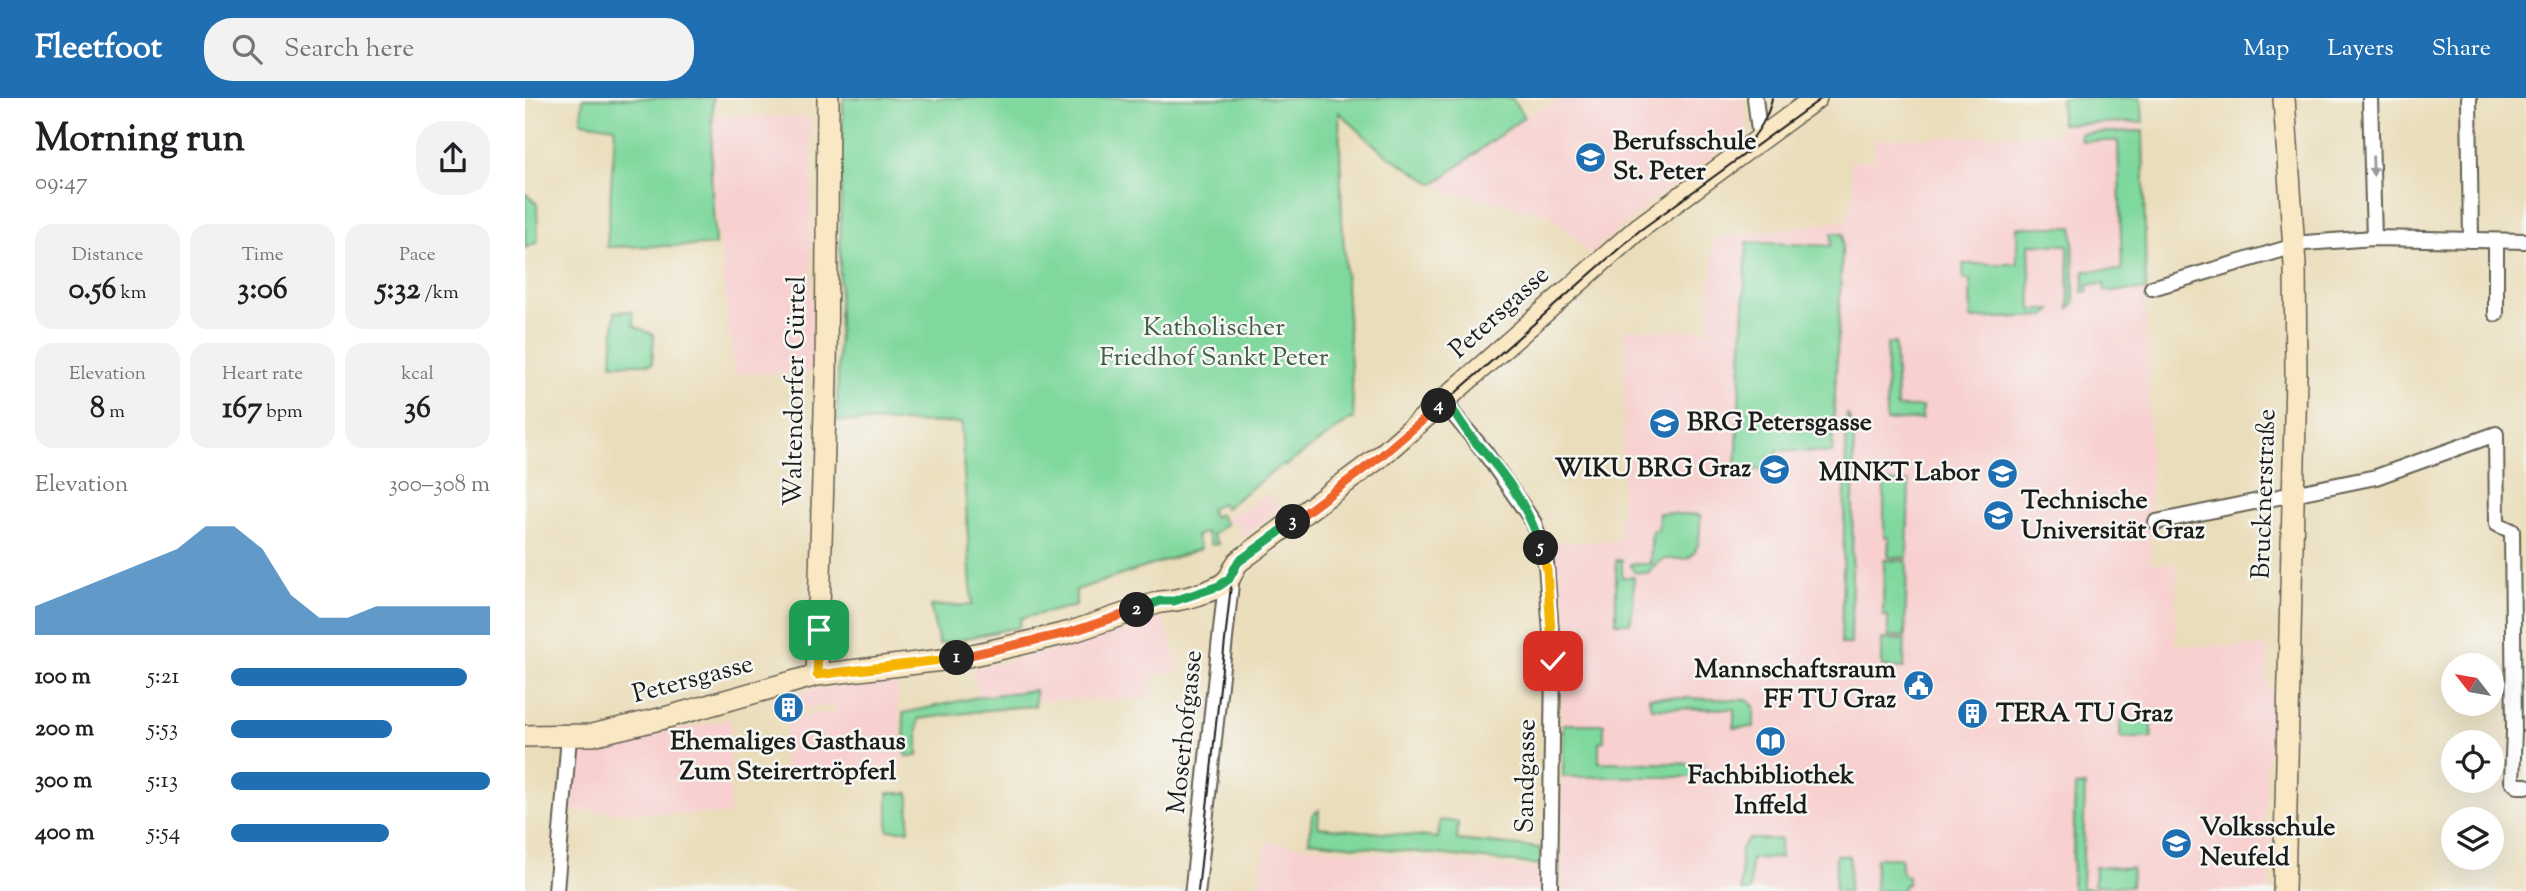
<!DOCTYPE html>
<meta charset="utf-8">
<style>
:root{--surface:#fff;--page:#f2f2f2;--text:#202124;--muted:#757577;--accent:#1f6fb2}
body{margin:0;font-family:"Sorts Mill Goudy",serif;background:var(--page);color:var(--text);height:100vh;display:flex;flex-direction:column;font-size:26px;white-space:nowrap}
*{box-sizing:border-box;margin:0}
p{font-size:23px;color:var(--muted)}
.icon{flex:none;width:38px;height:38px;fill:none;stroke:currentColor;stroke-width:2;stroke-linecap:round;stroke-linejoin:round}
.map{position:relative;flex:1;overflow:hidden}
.sheet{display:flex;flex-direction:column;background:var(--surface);width:525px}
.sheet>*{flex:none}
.needle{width:46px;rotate:301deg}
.tools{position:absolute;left:1916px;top:555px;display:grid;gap:14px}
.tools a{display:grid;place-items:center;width:63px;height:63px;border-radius:50%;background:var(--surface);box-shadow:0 7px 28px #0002;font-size:35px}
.pin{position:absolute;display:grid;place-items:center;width:60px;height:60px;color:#fff;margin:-30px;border-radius:14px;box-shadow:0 4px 10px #0006}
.km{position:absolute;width:35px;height:35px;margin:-18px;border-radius:50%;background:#222;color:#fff;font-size:19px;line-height:35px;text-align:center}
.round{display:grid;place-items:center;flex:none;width:74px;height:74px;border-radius:28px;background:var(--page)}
.headline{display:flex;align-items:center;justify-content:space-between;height:119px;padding:0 35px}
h1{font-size:38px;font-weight:700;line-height:52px}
.metrics{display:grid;grid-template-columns:repeat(3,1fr);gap:10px;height:119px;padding:7px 35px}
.metrics div{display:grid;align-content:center;border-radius:18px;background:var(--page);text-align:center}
.metrics b{font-size:30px;font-weight:700}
.metrics small{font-size:19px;font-weight:400}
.metrics p{font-size:19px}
.chart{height:196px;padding:14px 35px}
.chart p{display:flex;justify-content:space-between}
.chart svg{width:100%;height:126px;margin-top:7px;fill:var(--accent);opacity:.7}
ul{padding:0 35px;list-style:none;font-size:23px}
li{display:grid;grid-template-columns:112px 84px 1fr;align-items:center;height:52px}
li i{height:18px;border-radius:9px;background:var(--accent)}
header{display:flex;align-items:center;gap:42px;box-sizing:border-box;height:98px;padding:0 35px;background:var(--accent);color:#fff}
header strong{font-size:33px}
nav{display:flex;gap:38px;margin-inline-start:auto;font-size:24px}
.search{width:490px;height:63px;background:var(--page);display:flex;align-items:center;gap:18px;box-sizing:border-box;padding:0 24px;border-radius:28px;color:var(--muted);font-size:26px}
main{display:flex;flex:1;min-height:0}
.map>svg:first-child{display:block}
</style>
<header>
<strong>Fleetfoot</strong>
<div class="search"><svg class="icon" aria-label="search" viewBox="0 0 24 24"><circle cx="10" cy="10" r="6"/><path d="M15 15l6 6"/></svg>Search here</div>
<nav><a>Map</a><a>Layers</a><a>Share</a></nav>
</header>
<main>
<section class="sheet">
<div class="headline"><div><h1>Morning run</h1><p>09:47</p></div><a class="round"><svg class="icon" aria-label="share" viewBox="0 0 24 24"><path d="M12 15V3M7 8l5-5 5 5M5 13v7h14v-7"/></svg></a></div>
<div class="metrics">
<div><p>Distance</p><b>0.56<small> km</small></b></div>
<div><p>Time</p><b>3:06</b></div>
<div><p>Pace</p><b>5:32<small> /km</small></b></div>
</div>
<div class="metrics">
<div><p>Elevation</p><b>8<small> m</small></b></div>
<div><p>Heart rate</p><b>167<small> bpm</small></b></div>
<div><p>kcal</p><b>36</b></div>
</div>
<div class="chart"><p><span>Elevation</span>300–308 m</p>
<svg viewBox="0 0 160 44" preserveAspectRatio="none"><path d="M0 44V34L10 30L20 26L30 22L40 18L50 14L60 6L70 6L80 14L90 30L100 38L110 38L120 34L130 34L140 34L150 34L160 34V44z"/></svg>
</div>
<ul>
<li><b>100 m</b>5:21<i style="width:91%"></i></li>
<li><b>200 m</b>5:53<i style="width:62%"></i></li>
<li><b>300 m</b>5:13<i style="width:100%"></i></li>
<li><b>400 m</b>5:54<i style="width:61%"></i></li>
</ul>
</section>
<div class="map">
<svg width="2001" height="793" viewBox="0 0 2001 793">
<rect width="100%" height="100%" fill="#f6f6f2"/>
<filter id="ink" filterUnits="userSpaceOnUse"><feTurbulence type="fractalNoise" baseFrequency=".0143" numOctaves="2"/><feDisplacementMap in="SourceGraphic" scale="14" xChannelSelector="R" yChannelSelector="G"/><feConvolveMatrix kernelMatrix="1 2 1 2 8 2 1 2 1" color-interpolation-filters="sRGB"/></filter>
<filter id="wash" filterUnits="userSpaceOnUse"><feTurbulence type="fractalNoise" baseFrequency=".00686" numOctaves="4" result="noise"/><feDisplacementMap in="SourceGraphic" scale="28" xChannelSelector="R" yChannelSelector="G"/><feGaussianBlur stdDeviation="1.57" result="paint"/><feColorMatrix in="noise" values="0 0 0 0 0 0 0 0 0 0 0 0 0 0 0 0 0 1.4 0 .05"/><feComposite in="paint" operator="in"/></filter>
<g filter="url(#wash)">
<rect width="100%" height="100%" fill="#eaddba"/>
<g fill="#f7d0cf">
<polygon points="1038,0 1220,0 1221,33 1127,103 1064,157 1045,134 1024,116 920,93 909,86 999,19"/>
<polygon points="1536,0 1616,0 1626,393 1626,465 1652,466 1650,547 1743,549 1742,592 1750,592 1749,658 1742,658 1740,726 1747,726 1745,793 1036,793 1037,540 1029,445 1093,443 1096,413 1100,231 1183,233 1189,141 1321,122 1329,99 1325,64 1350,61 1349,41 1535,35"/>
<polygon points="186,17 286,19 287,274 209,276 186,75"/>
<polygon points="742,395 755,412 720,438 707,422 701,426 699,422 713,411 716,414"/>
<polygon points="639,520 655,572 627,578 629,599 577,603 563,601 516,603 511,602 510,593 453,599 448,571 568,543"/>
<polygon points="372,582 378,672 259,671 261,621 311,614 310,607 276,611 273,594"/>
<polygon points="206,621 205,717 45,713 50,651"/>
<polygon points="741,744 1016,772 1016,793 724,793 724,788 733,788"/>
</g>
<g fill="#7fd89d" stroke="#4e7a5c" stroke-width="2">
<polygon points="58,0 188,0 186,75 190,147 82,149 90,29 56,24"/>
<polygon points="318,0 987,0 999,19 909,86 856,53 814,14 817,120 829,321 826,321 760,368 758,366 700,410 696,405 685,412 689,419 694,416 701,426 687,437 693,446 686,447 681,434 671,438 675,451 551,492 551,508 496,520 494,529 414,546 405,508 447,507 436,325 312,323"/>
<polygon points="1536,0 1616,0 1618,24 1536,26"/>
<polygon points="1618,33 1621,192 1580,193 1579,186 1563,187 1563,193 1558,194 1560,173 1597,172 1593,43 1556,43 1555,35"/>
<polygon points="0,95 12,106 13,144 0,150"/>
<polygon points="1492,129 1548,129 1549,206 1544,211 1543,147 1504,146 1506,212 1527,212 1520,218 1446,221 1445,182 1439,182 1438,166 1492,166"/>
<polygon points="1307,135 1318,136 1307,355 1252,352 1250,372 1211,371 1222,144 1306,148"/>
<polygon points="107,213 109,228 129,237 127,266 87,266 90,214"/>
<polygon points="1370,245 1372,309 1397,309 1397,321 1361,323 1362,246"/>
<polygon points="1322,315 1329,331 1326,546 1316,546"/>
<polygon points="1359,384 1384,384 1382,460 1363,459 1364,440 1359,439"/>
<path d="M1134,415l41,2c0,10 1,25 -4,34 -10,23 -30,-5 -47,24l-15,-1 -4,-8h20l2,-34h6z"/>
<polygon points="1091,462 1097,462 1097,479 1109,479 1108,510 1105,525 1091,525"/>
<polygon points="1359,462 1382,463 1380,539 1363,538 1363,518 1358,518"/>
<polygon points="1357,541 1380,542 1379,570 1357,569"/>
<polygon points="510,592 510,608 481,610 393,621 393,658 381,658 378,615 453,599"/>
<polygon points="1124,599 1222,602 1229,608 1229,629 1209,630 1209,611 1126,610"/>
<rect x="1595" y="623" width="32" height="17"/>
<polygon points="1038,626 1079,626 1079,643 1074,644 1074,664 1178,666 1176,679 1038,679"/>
<polygon points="1550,688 1560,688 1557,790 1572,791 1572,793 1547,793"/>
<rect x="363" y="695" width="21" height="37"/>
<polygon points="794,712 793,729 913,740 915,722 933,724 932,742 1015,750 1016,767 784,743 787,717"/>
<polygon points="1223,741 1255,741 1255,760 1226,761 1225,793 1216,793 1216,750"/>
<polygon points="1311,757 1325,758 1324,793 1310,793"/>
<polygon points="1351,760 1376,760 1376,773 1379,777 1383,778 1383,786 1378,787 1377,793 1350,793"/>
<polygon points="1570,769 1607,770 1606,789 1569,787"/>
</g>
</g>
<g filter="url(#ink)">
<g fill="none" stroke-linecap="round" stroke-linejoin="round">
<defs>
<g id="minor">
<polyline points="1230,0 1235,41"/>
<polyline points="1845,0 1849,140"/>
<polyline points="1944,0 1946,142"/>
<polyline points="1971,143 1971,216"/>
<polyline points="1627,190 1780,145 1849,140 2001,143"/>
<polyline points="920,302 929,317 959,353 1009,425 1021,465 1028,563 1025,793"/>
<polyline points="1631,424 1851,379 1971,336 1972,426 1987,433 1989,634 1987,683 1993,688 2001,688"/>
<polyline points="31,793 44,639"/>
</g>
<polyline id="tertiary" points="670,793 704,481"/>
<g id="secondary">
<polyline points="1759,0 1770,167 1771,278 1759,793"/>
<polyline points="292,577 301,281 303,0"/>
<path d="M0,638l67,-1 72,-17 153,-43 142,-17 36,-8 76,-18 89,-30c17,-1 60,-10 70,-25 3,-5 4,-10 8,-15l143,-106 257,-227 178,-131"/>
</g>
</defs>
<use href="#minor" stroke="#646053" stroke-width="18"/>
<use href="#tertiary" stroke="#646053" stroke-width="23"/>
<use href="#secondary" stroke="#646053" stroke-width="24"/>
<use href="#minor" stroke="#fff" stroke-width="14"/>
<use href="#tertiary" stroke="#fff" stroke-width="19"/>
<use href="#secondary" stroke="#fae7c3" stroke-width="21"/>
<g stroke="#1c1c1c" stroke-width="2">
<path d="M1220,48c13,-12 24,-31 27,-48"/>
<polyline points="673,793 706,487 712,471 858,359 1114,133 1297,0"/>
</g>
</g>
<defs><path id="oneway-solid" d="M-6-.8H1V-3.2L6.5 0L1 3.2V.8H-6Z" transform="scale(1.75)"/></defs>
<use fill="#999" href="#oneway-solid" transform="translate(1848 68) rotate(88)"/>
</g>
<g fill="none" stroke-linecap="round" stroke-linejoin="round" filter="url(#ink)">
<defs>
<polyline id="split-1" points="294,532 292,577 432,560"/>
<polyline id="split-2" points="432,560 546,534 612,512"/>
<polyline id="split-3" points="612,512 635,503 649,503 694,488 704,481 713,464 768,424"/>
<polyline id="split-4" points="768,424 856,358 914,308"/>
<path id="split-5" d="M914,308l6,-6c12,14 20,31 33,45 26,28 52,65 63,103"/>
<polyline id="split-6" points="1016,450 1022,472 1028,563"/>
</defs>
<use href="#split-1" stroke="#fff" stroke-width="14"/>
<use href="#split-2" stroke="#fff" stroke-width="14"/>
<use href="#split-3" stroke="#fff" stroke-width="14"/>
<use href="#split-4" stroke="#fff" stroke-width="14"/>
<use href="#split-5" stroke="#fff" stroke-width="14"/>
<use href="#split-6" stroke="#fff" stroke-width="14"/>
<use href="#split-1" stroke="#f5b400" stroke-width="9"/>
<use href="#split-2" stroke="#f0652b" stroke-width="9"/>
<use href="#split-3" stroke="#22a559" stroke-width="9"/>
<use href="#split-4" stroke="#f0652b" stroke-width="9"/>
<use href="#split-5" stroke="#22a559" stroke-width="9"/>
<use href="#split-6" stroke="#f5b400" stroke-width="9"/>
</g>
<defs>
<symbol id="school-disc" viewBox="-11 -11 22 22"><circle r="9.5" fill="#1f6fb2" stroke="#f6f6f2"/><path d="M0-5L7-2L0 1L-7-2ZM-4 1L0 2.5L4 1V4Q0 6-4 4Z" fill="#fff"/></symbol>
<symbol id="university-disc" viewBox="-11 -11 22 22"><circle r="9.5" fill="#1f6fb2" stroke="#f6f6f2"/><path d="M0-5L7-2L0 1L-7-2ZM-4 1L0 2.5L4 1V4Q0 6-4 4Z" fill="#fff"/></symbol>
<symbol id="civic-disc" viewBox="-11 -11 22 22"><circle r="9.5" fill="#1f6fb2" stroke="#f6f6f2"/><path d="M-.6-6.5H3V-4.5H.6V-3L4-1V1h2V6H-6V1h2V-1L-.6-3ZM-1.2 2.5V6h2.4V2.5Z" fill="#fff"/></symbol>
<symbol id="building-disc" viewBox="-11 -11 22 22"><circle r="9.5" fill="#1f6fb2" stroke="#f6f6f2"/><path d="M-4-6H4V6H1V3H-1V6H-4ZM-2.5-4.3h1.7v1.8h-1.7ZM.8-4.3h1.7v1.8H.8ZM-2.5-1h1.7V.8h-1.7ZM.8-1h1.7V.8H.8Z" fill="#fff"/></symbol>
<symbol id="library-disc" viewBox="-11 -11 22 22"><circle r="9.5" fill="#1f6fb2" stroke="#f6f6f2"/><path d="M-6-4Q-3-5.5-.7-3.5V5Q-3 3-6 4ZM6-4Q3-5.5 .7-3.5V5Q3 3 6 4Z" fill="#fff"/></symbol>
</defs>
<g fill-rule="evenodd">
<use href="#school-disc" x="1048" y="42" width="35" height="35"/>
<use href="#school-disc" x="1122" y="308" width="35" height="35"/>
<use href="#school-disc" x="1232" y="354" width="35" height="35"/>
<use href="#university-disc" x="1460" y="358" width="35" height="35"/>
<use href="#university-disc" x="1456" y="400" width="35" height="35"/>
<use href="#civic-disc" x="1376" y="570" width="35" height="35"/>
<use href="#building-disc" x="246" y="592" width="35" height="35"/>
<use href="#building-disc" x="1430" y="598" width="35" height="35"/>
<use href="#library-disc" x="1228" y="626" width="35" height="35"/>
<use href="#school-disc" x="1634" y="728" width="35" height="35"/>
</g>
<g text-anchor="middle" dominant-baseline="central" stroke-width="5" stroke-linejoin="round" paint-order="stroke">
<g font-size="26" font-weight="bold" fill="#1c1c1c" stroke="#f6f6f2" text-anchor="start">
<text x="1088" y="44">Berufsschule<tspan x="1088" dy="30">St. Peter</tspan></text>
<text x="1162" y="325">BRG Petersgasse</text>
<text x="1226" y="371" text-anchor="end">WIKU BRG Graz</text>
<text x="1455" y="375" text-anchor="end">MINKT Labor</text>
<text x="1496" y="403">Technische<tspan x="1496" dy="30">Universität Graz</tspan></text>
<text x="1371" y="572" text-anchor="end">Mannschaftsraum<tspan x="1371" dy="30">FF TU Graz</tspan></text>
<text x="1471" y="616">TERA TU Graz</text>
<text x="263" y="644" text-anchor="middle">Ehemaliges Gasthaus<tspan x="263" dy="30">Zum Steirertröpferl</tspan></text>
<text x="1246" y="678" text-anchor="middle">Fachbibliothek<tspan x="1246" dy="30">Inffeld</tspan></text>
<text x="1675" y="730">Volksschule<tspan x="1675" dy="30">Neufeld</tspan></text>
</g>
<g font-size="26" fill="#1c1c1c" stroke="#f6f6f2">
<text transform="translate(975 215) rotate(-42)">Petersgasse</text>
<text transform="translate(271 293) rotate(-89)">Waltendorfer Gürtel</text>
<text transform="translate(1740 396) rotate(-88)">Brucknerstraße</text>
<text transform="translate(168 582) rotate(-15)">Petersgasse</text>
<text transform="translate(661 634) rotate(-84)">Moserhofgasse</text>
<text transform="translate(1002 678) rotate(-89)">Sandgasse</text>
</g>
<g font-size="26" fill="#3f5e49" stroke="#f6f6f2">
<text x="689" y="230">Katholischer<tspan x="689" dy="30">Friedhof Sankt Peter</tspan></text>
</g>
</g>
</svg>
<div class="tools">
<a><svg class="needle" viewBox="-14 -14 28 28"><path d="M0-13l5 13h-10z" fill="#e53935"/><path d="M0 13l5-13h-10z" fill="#757577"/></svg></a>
<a><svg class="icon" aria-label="locate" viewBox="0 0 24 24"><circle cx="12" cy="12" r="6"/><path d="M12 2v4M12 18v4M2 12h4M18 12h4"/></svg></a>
<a><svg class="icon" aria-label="layers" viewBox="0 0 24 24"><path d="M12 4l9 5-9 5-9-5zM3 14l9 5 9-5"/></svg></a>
</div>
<div class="pin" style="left:294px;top:532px;background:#1e9e55"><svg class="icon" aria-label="arrive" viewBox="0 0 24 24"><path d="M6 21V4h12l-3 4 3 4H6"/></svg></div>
<div class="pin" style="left:1028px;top:563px;background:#d93025"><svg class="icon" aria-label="check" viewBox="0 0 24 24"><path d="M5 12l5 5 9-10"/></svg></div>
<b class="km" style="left:432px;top:560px">1</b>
<b class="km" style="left:612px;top:512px">2</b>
<b class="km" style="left:768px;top:424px">3</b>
<b class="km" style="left:914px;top:308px">4</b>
<b class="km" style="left:1016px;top:450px">5</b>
</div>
</main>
